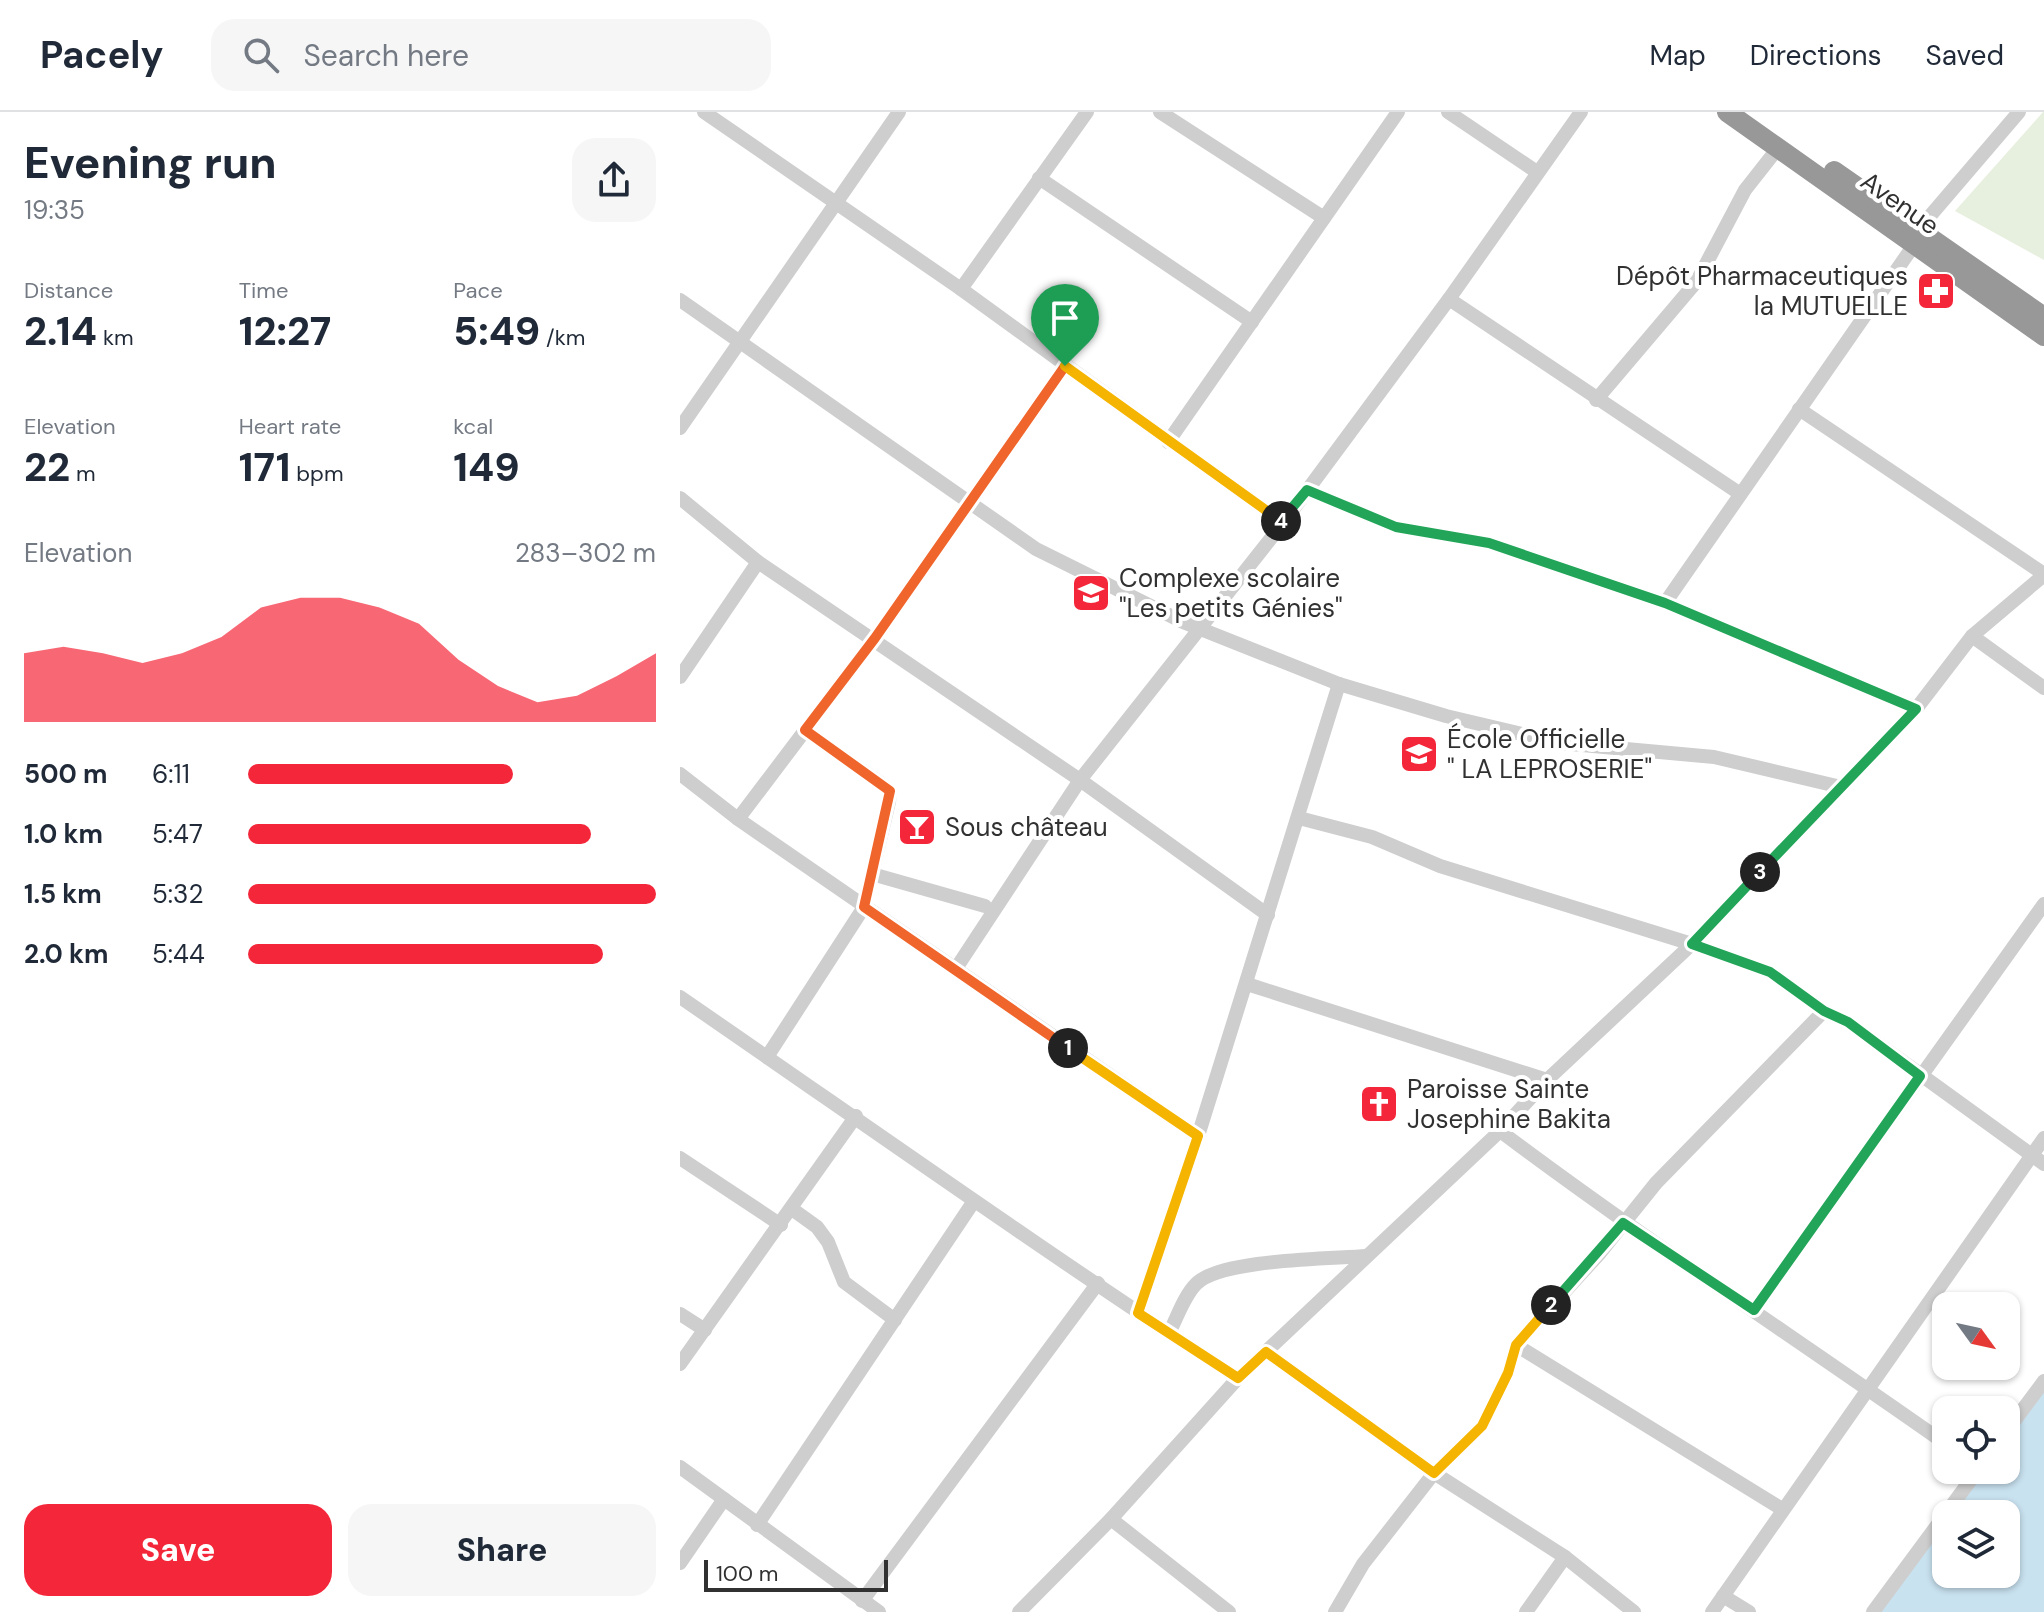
<!DOCTYPE html>
<meta charset="utf-8">
<style>
:root{--surface:#fff;--page:#f6f6f7;--text:#1f2937;--muted:#747a83;--line:#e0e1e3;--accent:#f4273a}
body{margin:0;font-family:"DM Sans",sans-serif;background:var(--page);color:var(--text);height:100vh;display:flex;flex-direction:column;font-size:30px;white-space:nowrap}
*{box-sizing:border-box;margin:0}
p{font-size:26px;color:var(--muted)}
.icon{flex:none;width:44px;height:44px;fill:none;stroke:currentColor;stroke-width:2;stroke-linecap:round;stroke-linejoin:round}
.map{position:relative;flex:1;overflow:hidden}
.side{display:flex;flex-direction:column;background:var(--surface);width:680px}
.side>*{flex:none}
.needle{width:52px;rotate:123deg}
.tools{position:absolute;left:1252px;top:1180px;display:grid;gap:16px}
.tools a{display:grid;place-items:center;width:88px;height:88px;border-radius:16px;background:var(--surface);box-shadow:0 2px 6px #0004;font-size:40px}
.scale{position:absolute;left:24px;bottom:20px;width:184px;box-sizing:border-box;padding-left:8px;border:4px solid #313131;border-top:0;font-size:22px;line-height:28px;white-space:nowrap;color:#313131;-webkit-text-stroke:6px #fff;paint-order:stroke}
.pin{position:absolute;display:grid;place-items:center;width:68px;height:68px;color:#fff;margin:-82px -34px;border-radius:50% 50% 50% 0;rotate:-45deg;box-shadow:0 0 8px #0007}
.pin .icon{rotate:45deg}
.km{position:absolute;width:40px;height:40px;margin:-20px;border-radius:50%;background:#222;color:#fff;font-size:22px;line-height:40px;text-align:center}
.round{display:grid;place-items:center;flex:none;width:84px;height:84px;border-radius:24px;background:var(--page)}
.summary{display:flex;align-items:center;justify-content:space-between;height:136px;padding:0 24px}
h1{font-size:44px;font-weight:800;line-height:60px}
.stats{display:grid;grid-template-columns:repeat(3,1fr);gap:12px;height:136px;padding:8px 24px}
.stats div{display:grid;align-content:center}
.stats b{font-size:40px;font-weight:800}
.stats small{font-size:22px;font-weight:400}
.stats p{font-size:22px}
.chart{height:224px;padding:16px 24px}
.chart p{display:flex;justify-content:space-between}
.chart svg{width:100%;height:144px;margin-top:8px;fill:var(--accent);opacity:.7}
.button{display:flex;gap:16px;margin-top:auto;padding:16px 24px}
.button a{flex:1;height:92px;border-radius:24px;background:var(--accent);color:#fff;font-size:32px;font-weight:800;line-height:92px;text-align:center}
.button a+a{background:var(--page);color:var(--text)}
ul{padding:0 24px;list-style:none;font-size:26px}
li{display:grid;grid-template-columns:128px 96px 1fr;align-items:center;height:60px}
li i{height:20px;border-radius:10px;background:var(--accent)}
header{display:flex;align-items:center;gap:48px;box-sizing:border-box;height:112px;padding:0 40px;background:var(--surface);border-bottom:2px solid var(--line)}
header strong{font-size:38px}
nav{display:flex;gap:44px;margin-inline-start:auto;font-size:28px}
.search{width:560px;height:72px;background:var(--page);display:flex;align-items:center;gap:20px;box-sizing:border-box;padding:0 28px;border-radius:24px;color:var(--muted);font-size:30px}
main{display:flex;flex:1;min-height:0}
.map>svg:first-child{display:block}
</style>
<header>
<strong>Pacely</strong>
<div class="search"><svg class="icon" aria-label="search" viewBox="0 0 24 24"><circle cx="10" cy="10" r="6"/><path d="M15 15l6 6"/></svg>Search here</div>
<nav><a>Map</a><a>Directions</a><a>Saved</a></nav>
</header>
<main>
<section class="side">
<div class="summary"><div><h1>Evening run</h1><p>19:35</p></div><a class="round"><svg class="icon" aria-label="share" viewBox="0 0 24 24"><path d="M12 15V3M7 8l5-5 5 5M5 13v7h14v-7"/></svg></a></div>
<div class="stats">
<div><p>Distance</p><b>2.14<small> km</small></b></div>
<div><p>Time</p><b>12:27</b></div>
<div><p>Pace</p><b>5:49<small> /km</small></b></div>
</div>
<div class="stats">
<div><p>Elevation</p><b>22<small> m</small></b></div>
<div><p>Heart rate</p><b>171<small> bpm</small></b></div>
<div><p>kcal</p><b>149</b></div>
</div>
<div class="chart"><p><span>Elevation</span>283–302 m</p>
<svg viewBox="0 0 160 44" preserveAspectRatio="none"><path d="M0 44V23L10 21L20 23L30 26L40 23L50 18L60 9L70 6L80 6L90 9L100 14L110 25L120 33L130 38L140 36L150 30L160 23V44z"/></svg>
</div>
<ul>
<li><b>500 m</b>6:11<i style="width:65%"></i></li>
<li><b>1.0 km</b>5:47<i style="width:84%"></i></li>
<li><b>1.5 km</b>5:32<i style="width:100%"></i></li>
<li><b>2.0 km</b>5:44<i style="width:87%"></i></li>
</ul>
<div class="button"><a>Save</a><a>Share</a></div>
</section>
<div class="map">
<svg width="1364" height="1500" viewBox="0 0 1364 1500">
<rect width="100%" height="100%" fill="#fff"/>
<polygon fill="#e7efde" points="1363,0 1364,0 1364,148 1275,99"/>
<polygon fill="#c9e2f0" points="1364,1276 1364,1500 1198,1500 1266,1407 1266,1462 1326,1462 1326,1402 1270,1402 1302,1358 1326,1358 1326,1326"/>
<g fill="none" stroke-linecap="round" stroke-linejoin="round">
<g stroke="#cecece" stroke-width="14">
<polyline points="24,0 281,177 603,411"/>
<polyline points="480,0 644,106"/>
<polyline points="768,0 857,60"/>
<polyline points="359,66 572,210"/>
<polyline points="1238,118 1339,0"/>
<polyline points="281,177 407,0"/>
<polyline points="769,187 1059,381"/>
<polyline points="0,188 356,437 503,510 659,572 766,604 880,631 1034,645 1161,675"/>
<polyline points="916,288 1017,169 1065,78 1098,36"/>
<polyline points="1119,297 1364,462"/>
<polyline points="0,316 219,0"/>
<polyline points="488,330 718,0"/>
<polyline points="627,378 716,415 809,431 985,491 1236,597"/>
<polyline points="0,386 78,450 400,668 588,803"/>
<polyline points="985,491 1234,133"/>
<polyline points="1292,524 1364,576"/>
<polyline points="0,565 78,450"/>
<polyline points="0,662 58,707 518,1024 659,572"/>
<polyline points="619,706 692,725 760,754 1012,832 1090,860 1144,899 1168,910 1364,1052"/>
<polyline points="58,707 195,526 385,254"/>
<polyline points="192,762 305,794"/>
<polyline points="275,858 400,668 603,411 769,187 901,0"/>
<polyline points="567,872 867,968"/>
<path d="M0,885c186,128 369,258 558,381"/>
<polyline points="87,945 184,795 209,690 210,679 199,670 125,618"/>
<path d="M820,1019c145,109 297,208 446,313"/>
<polyline points="0,1046 101,1113"/>
<polyline points="112,1097 137,1115 148,1130 164,1170 215,1208"/>
<polyline points="1074,1198 1364,792"/>
<polyline points="458,1201 518,1024"/>
<polyline points="0,1202 25,1218"/>
<path d="M489,1221c8,-15 15,-37 27,-49 24,-25 134,-25 170,-28"/>
<polyline points="836,1233 1102,1397"/>
<polyline points="586,1240 754,1361 885,1445 954,1500"/>
<polyline points="0,1252 176,1004"/>
<polyline points="1326,1320 1364,1269"/>
<polyline points="0,1355 199,1500"/>
<polyline points="431,1407 549,1500"/>
<polyline points="77,1413 294,1089"/>
<polyline points="0,1451 44,1387"/>
<polyline points="1043,1484 1069,1500"/>
<polyline points="182,1489 418,1171"/>
<polyline points="339,1500 431,1407 558,1266 820,1019 867,968 1012,832 1236,597 1292,524 1364,463"/>
<polyline points="655,1500 683,1452 754,1361 802,1314 828,1261 836,1233 919,1142 976,1071 1144,899"/>
<polyline points="846,1500 885,1445"/>
<polyline points="1032,1500 1364,1026"/>
<polyline points="1193,1500 1298,1358"/>
</g>
<g stroke="#989898" stroke-width="20">
<polyline points="1047,0 1364,224"/>
<polyline points="1154,59 1364,205"/>
</g>
</g>
<g fill="none" stroke-linecap="round" stroke-linejoin="round">
<defs>
<polyline id="split-1" points="385,254 195,526 125,618 210,679 184,795 388,936"/>
<polyline id="split-2" points="388,936 518,1024 458,1201 558,1266 586,1240 754,1361 802,1314 828,1261 836,1233 871,1193"/>
<polyline id="split-3" points="871,1193 943,1111 1074,1198 1240,964 1168,910 1144,899 1090,860 1012,832 1080,760"/>
<polyline id="split-4" points="601,409 627,378 716,415 809,431 985,491 1236,597 1080,760"/>
<polyline id="split-5" points="385,254 601,409"/>
</defs>
<use href="#split-1" stroke="#fff" stroke-width="16"/>
<use href="#split-2" stroke="#fff" stroke-width="16"/>
<use href="#split-3" stroke="#fff" stroke-width="16"/>
<use href="#split-4" stroke="#fff" stroke-width="16"/>
<use href="#split-5" stroke="#fff" stroke-width="16"/>
<use href="#split-1" stroke="#f0652b" stroke-width="10"/>
<use href="#split-2" stroke="#f5b400" stroke-width="10"/>
<use href="#split-3" stroke="#22a559" stroke-width="10"/>
<use href="#split-4" stroke="#22a559" stroke-width="10"/>
<use href="#split-5" stroke="#f5b400" stroke-width="10"/>
</g>
<defs>
<symbol id="pharmacy-square" viewBox="-11 -11 22 22"><rect x="-9" y="-9" width="18" height="18" rx="4" fill="#f4273a" stroke="#fff"/><path d="M-2-6h4v4h4v4h-4v4h-4v-4h-4v-4h4Z" fill="#fff"/></symbol>
<symbol id="school-square" viewBox="-11 -11 22 22"><rect x="-9" y="-9" width="18" height="18" rx="4" fill="#f4273a" stroke="#fff"/><path d="M0-5L7-2L0 1L-7-2ZM-4 1L0 2.5L4 1V4Q0 6-4 4Z" fill="#fff"/></symbol>
<symbol id="bar-square" viewBox="-11 -11 22 22"><rect x="-9" y="-9" width="18" height="18" rx="4" fill="#f4273a" stroke="#fff"/><path d="M-6-5H6L.8 .8V4.5H3.5V6h-7V4.5H-.8V.8Z" fill="#fff"/></symbol>
<symbol id="church-square" viewBox="-11 -11 22 22"><rect x="-9" y="-9" width="18" height="18" rx="4" fill="#f4273a" stroke="#fff"/><path d="M-1.2-6h2.4v3.5h3.3v2.4h-3.3V6h-2.4V-.1h-3.3v-2.4h3.3Z" fill="#fff"/></symbol>
</defs>
<g fill-rule="evenodd">
<use href="#pharmacy-square" x="1234" y="157" width="44" height="44"/>
<use href="#school-square" x="389" y="459" width="44" height="44"/>
<use href="#school-square" x="717" y="620" width="44" height="44"/>
<use href="#bar-square" x="215" y="693" width="44" height="44"/>
<use href="#church-square" x="677" y="970" width="44" height="44"/>
</g>
<g text-anchor="middle" dominant-baseline="central" stroke-width="8" stroke-linejoin="round" paint-order="stroke">
<g font-size="26" fill="#313131" stroke="#fff">
<text transform="translate(1220 91) rotate(35)">Avenue</text>
</g>
<g font-size="26" fill="#313131" stroke="#fff" text-anchor="start">
<text x="1228" y="164" text-anchor="end">Dépôt Pharmaceutiques<tspan x="1228" dy="30">la MUTUELLE</tspan></text>
<text x="439" y="466">Complexe scolaire<tspan x="439" dy="30">"Les petits Génies"</tspan></text>
<text x="767" y="627">École Officielle<tspan x="767" dy="30">" LA LEPROSERIE"</tspan></text>
<text x="265" y="715">Sous château</text>
<text x="727" y="977">Paroisse Sainte<tspan x="727" dy="30">Josephine Bakita</tspan></text>
</g>
</g>
</svg>
<div class="tools">
<a><svg class="needle" viewBox="-14 -14 28 28"><path d="M0-13l5 13h-10z" fill="#e53935"/><path d="M0 13l5-13h-10z" fill="#747a83"/></svg></a>
<a><svg class="icon" aria-label="locate" viewBox="0 0 24 24"><circle cx="12" cy="12" r="6"/><path d="M12 2v4M12 18v4M2 12h4M18 12h4"/></svg></a>
<a><svg class="icon" aria-label="layers" viewBox="0 0 24 24"><path d="M12 4l9 5-9 5-9-5zM3 14l9 5 9-5"/></svg></a>
</div>
<div class="scale">100 m</div>
<div class="pin" style="left:385px;top:254px;background:#1e9e55"><svg class="icon" aria-label="arrive" viewBox="0 0 24 24"><path d="M6 21V4h12l-3 4 3 4H6"/></svg></div>
<b class="km" style="left:388px;top:936px">1</b>
<b class="km" style="left:871px;top:1193px">2</b>
<b class="km" style="left:1080px;top:760px">3</b>
<b class="km" style="left:601px;top:409px">4</b>
</div>
</main>
